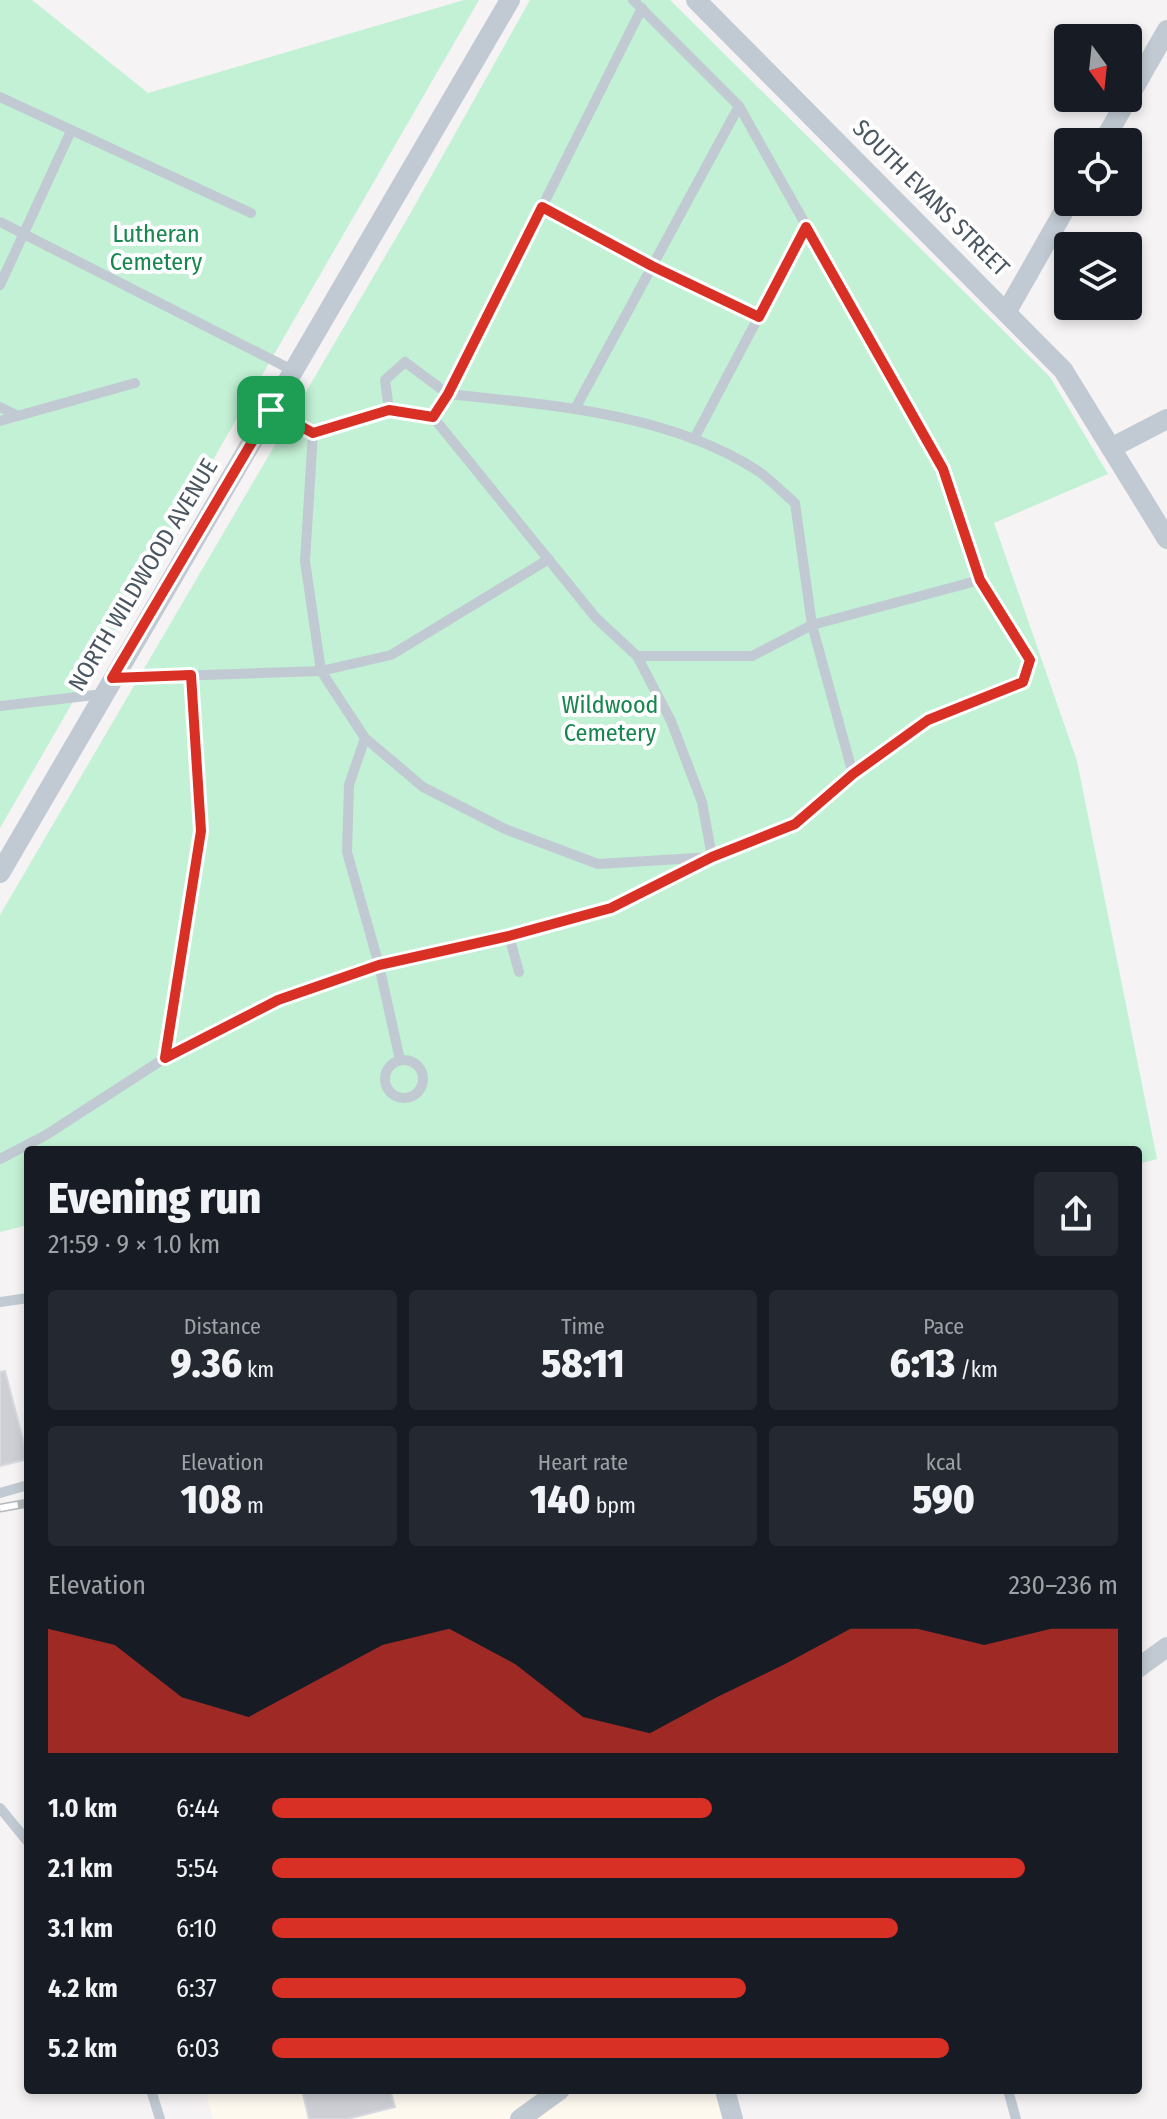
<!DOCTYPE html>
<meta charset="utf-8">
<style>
:root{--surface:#171b24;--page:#242831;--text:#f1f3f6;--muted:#9ea1a6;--accent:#d93025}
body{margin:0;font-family:"Fira Sans Condensed",sans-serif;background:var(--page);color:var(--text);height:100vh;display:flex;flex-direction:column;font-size:30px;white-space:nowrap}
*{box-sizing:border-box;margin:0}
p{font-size:26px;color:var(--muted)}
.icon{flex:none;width:44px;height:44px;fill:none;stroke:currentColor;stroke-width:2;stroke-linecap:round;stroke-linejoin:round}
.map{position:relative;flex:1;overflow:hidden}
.panel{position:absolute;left:24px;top:1146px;width:1118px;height:948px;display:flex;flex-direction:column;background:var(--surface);border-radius:8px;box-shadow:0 4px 12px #0003}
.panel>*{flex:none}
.needle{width:52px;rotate:165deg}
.buttons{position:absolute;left:1054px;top:24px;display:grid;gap:16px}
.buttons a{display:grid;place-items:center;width:88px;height:88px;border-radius:8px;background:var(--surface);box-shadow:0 4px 12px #0003;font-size:40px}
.pin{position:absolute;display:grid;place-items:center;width:68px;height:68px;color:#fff;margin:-34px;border-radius:16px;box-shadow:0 4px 12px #0006}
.round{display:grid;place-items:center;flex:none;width:84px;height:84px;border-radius:8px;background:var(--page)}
.overview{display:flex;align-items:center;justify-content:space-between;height:136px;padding:0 24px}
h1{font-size:44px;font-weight:800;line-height:60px}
.figures{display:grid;grid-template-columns:repeat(3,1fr);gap:12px;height:136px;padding:8px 24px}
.figures div{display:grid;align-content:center;border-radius:8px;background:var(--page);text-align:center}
.figures b{font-size:40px;font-weight:800}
.figures small{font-size:22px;font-weight:400}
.figures p{font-size:22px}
.chart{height:224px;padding:16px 24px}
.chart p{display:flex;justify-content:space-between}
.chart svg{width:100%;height:144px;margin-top:8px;fill:var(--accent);opacity:.7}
ul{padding:0 24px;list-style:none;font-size:26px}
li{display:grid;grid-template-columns:128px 96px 1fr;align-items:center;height:60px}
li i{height:20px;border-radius:10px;background:var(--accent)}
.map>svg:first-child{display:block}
</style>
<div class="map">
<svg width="1167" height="2119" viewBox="0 0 1167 2119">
<rect width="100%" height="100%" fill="#f5f3f3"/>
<polygon fill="#fdf9ef" points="205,2090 715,2090 722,2119 213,2119"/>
<g fill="#c3f1d5">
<polygon points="0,0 32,0 148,93 464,0 479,0 0,828"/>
<polygon points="530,0 670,0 1050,377 1108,474 994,523 1077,761 1157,1159 1138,1164 1138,1150 28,1150 28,1225 0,1232 0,915 410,214"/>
</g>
<g fill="#cdcfd5" stroke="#d7d9de" stroke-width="2">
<polygon points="5,1371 28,1459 0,1466 0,1372"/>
<polygon points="302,2090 390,2090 395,2107 347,2119 309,2119"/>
</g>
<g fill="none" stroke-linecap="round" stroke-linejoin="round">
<g stroke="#c1cad2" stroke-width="10">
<polyline points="642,8 448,394 405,362 385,380 389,410 433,417 596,618 637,656 752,656 812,625 980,580"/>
<polyline points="0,97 251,213"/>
<polyline points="542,207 652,266 759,317"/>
<polyline points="0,222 294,371"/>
<polyline points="0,285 71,131"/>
<polyline points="0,407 18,416"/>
<polyline points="576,407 739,106"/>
<polyline points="271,410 313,433 305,561 321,671 365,738 423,787 505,829 598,864 712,857 702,802 671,721 637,656"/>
<path d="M433,417l15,-23c102,11 221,19 310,77 13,9 25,22 37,32l17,122 41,149"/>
<polyline points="0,421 135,383"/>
<polyline points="313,433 389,410"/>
<polyline points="694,439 806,227"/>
<polyline points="116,678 321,671 391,655 549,559"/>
<polyline points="0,706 103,694"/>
<polyline points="365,738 349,785 347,852 379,965 400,1060"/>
<polyline points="509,936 519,972"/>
<polyline points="165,1058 201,831 191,675"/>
<circle cx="404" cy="1079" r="19"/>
<polyline points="0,1159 46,1135 165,1058 278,1000 379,965 509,936 611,908 712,857 795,824 853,774 928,720 1023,682 1030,660 980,580 943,469 739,106 633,0"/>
<polyline points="0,1302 28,1298"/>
<polyline points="0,1493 28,1485"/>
<polyline points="0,1808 28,1842"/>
<polyline points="151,2090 160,2119"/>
<polyline points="1008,2090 1016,2119"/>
</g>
<g stroke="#c1cad2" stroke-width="20">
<polyline points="696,0 1063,370 1167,539"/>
<polyline points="1103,142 1167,30"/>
<polyline points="1007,311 1069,202"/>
<polyline points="1111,448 1167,419"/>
<polyline points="0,873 510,0"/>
<polyline points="1138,1668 1167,1647"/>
<polyline points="725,2090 733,2119"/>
<polyline points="520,2119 560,2090"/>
</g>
<defs>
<polyline id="rail" points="0,1508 28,1503"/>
</defs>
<use href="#rail" stroke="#b5b8bd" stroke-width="9"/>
<use href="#rail" stroke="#fff" stroke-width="6" stroke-dasharray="18" stroke-linecap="butt"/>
</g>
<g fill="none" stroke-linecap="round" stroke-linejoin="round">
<defs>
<polygon id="route" points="542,207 652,266 759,317 806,227 943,469 980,580 1030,660 1023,682 928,720 853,774 795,824 712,857 611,908 509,936 379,965 278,1000 165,1058 201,831 191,675 112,678 271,410 313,433 389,410 433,417 448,394"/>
</defs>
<use href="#route" stroke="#fff" stroke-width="16"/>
<use href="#route" stroke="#d93025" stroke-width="10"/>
</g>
<g text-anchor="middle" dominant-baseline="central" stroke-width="8" stroke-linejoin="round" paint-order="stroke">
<g font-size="24" fill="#4a5661" stroke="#fff">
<text transform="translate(931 198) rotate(45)">SOUTH EVANS STREET</text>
<text transform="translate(143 575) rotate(-59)">NORTH WILDWOOD AVENUE</text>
</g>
<g font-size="24" fill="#17864f" stroke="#fff">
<text x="156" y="234">Lutheran<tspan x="156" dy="28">Cemetery</tspan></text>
<text x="610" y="705">Wildwood<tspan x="610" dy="28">Cemetery</tspan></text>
</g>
</g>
</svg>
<div class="buttons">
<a><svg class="needle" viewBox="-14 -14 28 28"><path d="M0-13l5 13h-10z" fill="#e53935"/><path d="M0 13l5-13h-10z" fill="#9ea1a6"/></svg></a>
<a><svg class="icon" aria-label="locate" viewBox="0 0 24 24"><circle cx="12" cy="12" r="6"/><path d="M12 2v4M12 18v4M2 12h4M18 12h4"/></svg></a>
<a><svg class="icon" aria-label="layers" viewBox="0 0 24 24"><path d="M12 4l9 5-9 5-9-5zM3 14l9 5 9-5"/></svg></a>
</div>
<div class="pin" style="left:271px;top:410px;background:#1e9e55"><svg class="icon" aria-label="arrive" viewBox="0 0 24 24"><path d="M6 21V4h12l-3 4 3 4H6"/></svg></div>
<section class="panel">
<div class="overview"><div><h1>Evening run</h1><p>21:59 · 9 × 1.0 km</p></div><a class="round"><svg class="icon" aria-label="share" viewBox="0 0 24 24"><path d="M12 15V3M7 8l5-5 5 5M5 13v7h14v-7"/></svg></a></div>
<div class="figures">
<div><p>Distance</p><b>9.36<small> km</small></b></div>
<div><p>Time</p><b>58:11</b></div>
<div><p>Pace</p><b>6:13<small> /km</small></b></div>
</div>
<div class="figures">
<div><p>Elevation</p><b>108<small> m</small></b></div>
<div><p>Heart rate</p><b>140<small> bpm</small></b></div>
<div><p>kcal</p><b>590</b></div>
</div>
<div class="chart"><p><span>Elevation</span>230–236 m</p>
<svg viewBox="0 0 160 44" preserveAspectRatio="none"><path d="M0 44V6L10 11L20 27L30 33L40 22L50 11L60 6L70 17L80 33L90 38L100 27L110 17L120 6L130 6L140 11L150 6L160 6V44z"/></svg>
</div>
<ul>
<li><b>1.0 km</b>6:44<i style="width:52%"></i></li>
<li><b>2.1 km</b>5:54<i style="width:89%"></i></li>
<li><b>3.1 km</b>6:10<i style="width:74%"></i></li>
<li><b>4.2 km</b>6:37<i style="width:56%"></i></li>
<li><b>5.2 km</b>6:03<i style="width:80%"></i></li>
</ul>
</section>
</div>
